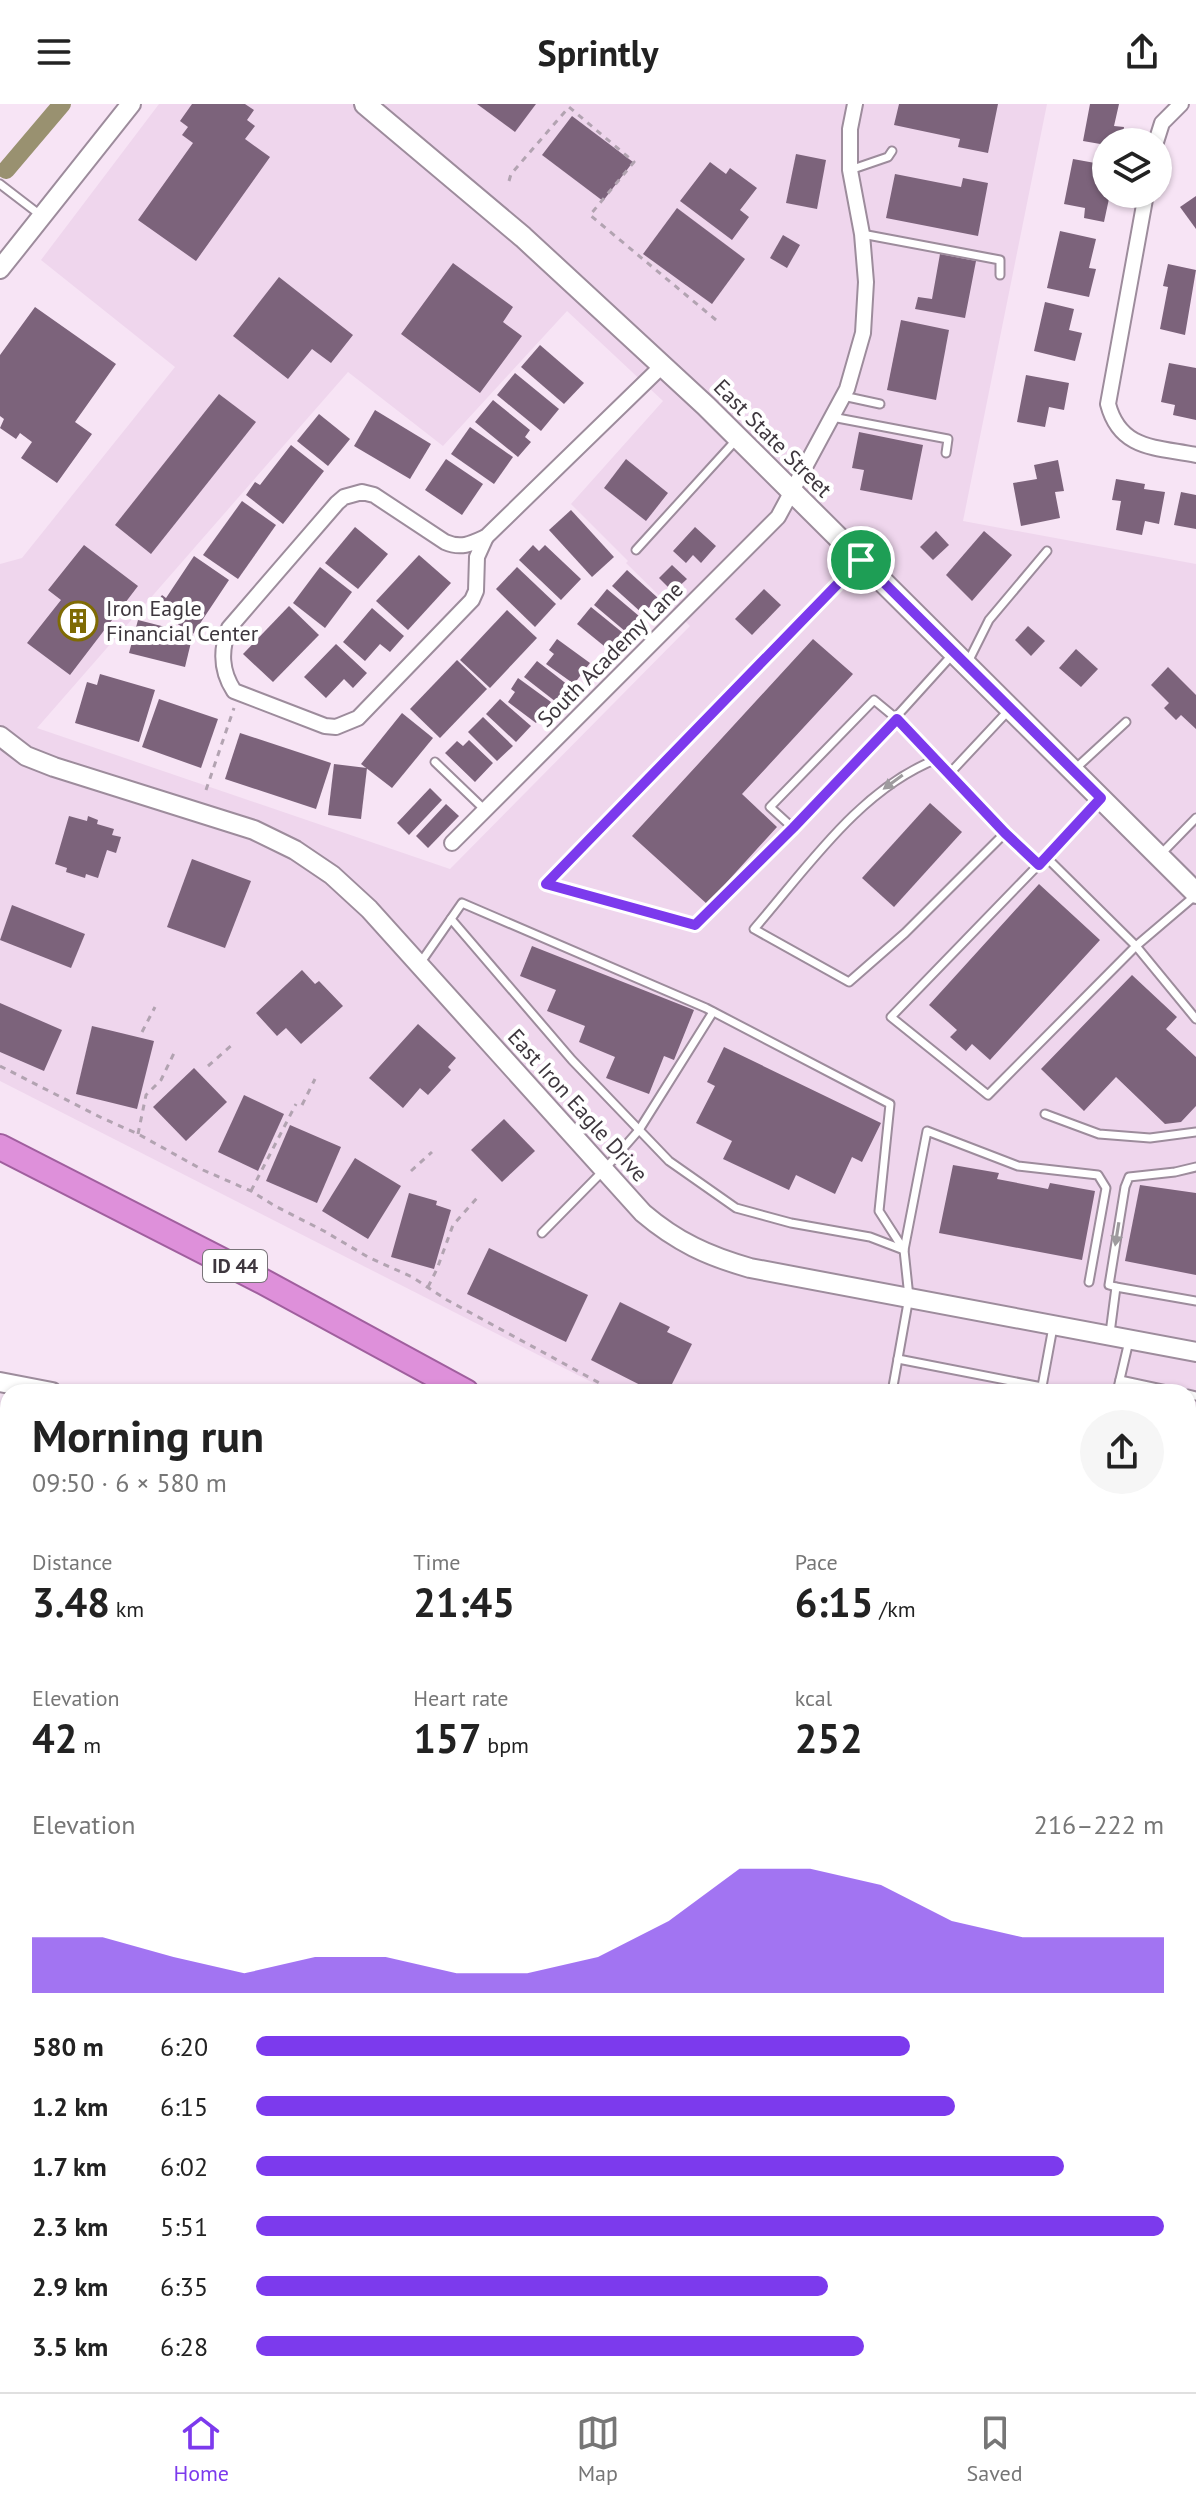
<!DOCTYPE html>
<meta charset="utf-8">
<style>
:root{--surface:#fff;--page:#f6f6f6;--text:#222;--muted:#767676;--line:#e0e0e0;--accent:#7c3aed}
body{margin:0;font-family:"PT Sans",sans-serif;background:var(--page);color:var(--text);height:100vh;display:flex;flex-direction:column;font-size:30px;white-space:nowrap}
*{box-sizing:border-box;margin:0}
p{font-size:26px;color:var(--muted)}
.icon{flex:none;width:44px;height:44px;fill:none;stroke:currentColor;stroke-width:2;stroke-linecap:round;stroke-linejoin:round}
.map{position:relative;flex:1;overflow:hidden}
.sheet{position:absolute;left:0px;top:1280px;width:1196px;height:1008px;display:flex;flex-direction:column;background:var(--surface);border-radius:24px 24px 0 0;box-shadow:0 2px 6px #0004}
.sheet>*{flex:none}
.buttons{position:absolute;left:1092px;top:24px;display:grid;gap:16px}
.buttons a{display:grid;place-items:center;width:80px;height:80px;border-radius:50%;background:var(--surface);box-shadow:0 2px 6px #0004;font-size:40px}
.pin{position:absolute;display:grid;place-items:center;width:68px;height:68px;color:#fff;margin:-34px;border:4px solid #fff;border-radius:50%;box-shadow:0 2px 8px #0007}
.round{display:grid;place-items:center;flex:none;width:84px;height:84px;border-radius:42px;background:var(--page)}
.summary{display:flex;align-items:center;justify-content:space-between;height:136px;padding:0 32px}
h1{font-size:44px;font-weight:600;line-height:60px}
.figures{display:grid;grid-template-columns:repeat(3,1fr);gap:12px;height:136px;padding:8px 32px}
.figures div{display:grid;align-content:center}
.figures b{font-size:40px;font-weight:600}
.figures small{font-size:22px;font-weight:400}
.figures p{font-size:22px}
.chart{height:224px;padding:16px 32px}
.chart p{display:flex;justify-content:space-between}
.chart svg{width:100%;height:144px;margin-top:8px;fill:var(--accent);opacity:.7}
ul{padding:0 32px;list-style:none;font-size:26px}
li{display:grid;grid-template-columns:128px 96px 1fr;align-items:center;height:60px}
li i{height:20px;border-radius:10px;background:var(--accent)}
header{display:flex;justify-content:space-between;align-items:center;height:104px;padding:0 32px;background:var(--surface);font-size:36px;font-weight:600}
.tabs{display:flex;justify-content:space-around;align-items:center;height:112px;border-top:2px solid var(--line);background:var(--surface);font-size:22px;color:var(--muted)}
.tabs a{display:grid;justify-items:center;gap:4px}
.tabs .selected{color:var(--accent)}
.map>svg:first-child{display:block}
</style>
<header><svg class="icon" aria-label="menu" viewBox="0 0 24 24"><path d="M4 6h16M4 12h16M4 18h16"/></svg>Sprintly<svg class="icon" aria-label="share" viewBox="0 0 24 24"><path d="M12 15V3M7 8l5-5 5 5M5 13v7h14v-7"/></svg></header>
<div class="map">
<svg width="1196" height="2288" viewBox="0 0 1196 2288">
<rect width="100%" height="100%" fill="#f7e4f5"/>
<g fill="#efd6ed" fill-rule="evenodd">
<path d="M159,0h888l-84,417 233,43v1056l-8,-1v-227h-577l-611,-311v-517l22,-6 153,-191 -134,-107zM567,207l96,90 -92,103 57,57 -2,2 64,63 -240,243 -413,-141 311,-356 95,74z"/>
<polygon points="1196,1792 1196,2288 1027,2288 1013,2280 1188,2280 1188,1804"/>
</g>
<g fill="#bfb795">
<polygon points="8,1606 8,1774 0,1783 0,1642"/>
<polygon points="0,1798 8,1803 8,2280 327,2280 332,2288 0,2288"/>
</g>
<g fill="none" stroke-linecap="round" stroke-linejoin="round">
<polyline stroke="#999170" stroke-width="18" points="6,66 62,0"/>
<g stroke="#999170" stroke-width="32">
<polyline points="0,2023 8,2033"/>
<polyline points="202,2280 209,2288"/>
</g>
</g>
<g fill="#7c637b">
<polygon points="192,0 245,0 254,6 247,16 255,22 245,35 270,53 196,157 138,116 193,39 182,31 188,23 180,17"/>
<polygon points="477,0 536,0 515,28"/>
<polygon points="899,0 998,0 988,49 958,43 960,35 894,21"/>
<polygon points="1090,0 1119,0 1114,22 1124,23 1122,38 1106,38 1106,41 1083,37"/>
<polygon points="572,12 633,58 603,97 542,51"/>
<polygon points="796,50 826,56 817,105 786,99"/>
<polygon points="1073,55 1106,61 1106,90 1110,90 1104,118 1084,114 1085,104 1064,100"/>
<polygon points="710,58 726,70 730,64 757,84 740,106 749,113 732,136 680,97"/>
<polygon points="895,70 961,83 963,74 988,79 978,132 886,114"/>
<polygon points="1196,92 1196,125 1180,103"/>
<polygon points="677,104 745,155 712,200 643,150"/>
<polygon points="1060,127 1096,135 1089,164 1096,165 1089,193 1047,184"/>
<polygon points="783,131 800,141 787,164 770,154"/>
<polygon points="940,150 976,157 965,214 915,205 918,193 932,195"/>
<polygon points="453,159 513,203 503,218 522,232 480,289 401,230"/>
<polygon points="1168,160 1196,166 1185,231 1160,225 1168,183 1163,182"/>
<polygon points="279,173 353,231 331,259 312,245 288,275 233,232"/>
<polygon points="1045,198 1074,205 1069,226 1082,229 1075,257 1034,247"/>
<polygon points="35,203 116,260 75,318 92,330 57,379 21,354 32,338 20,329 16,335 0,324 4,315 0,312 0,251"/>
<polygon points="901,216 949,226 936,296 887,286"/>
<polygon points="540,241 584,279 564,300 521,263"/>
<polygon points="1169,259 1196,264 1196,316 1173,311 1175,301 1161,298"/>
<polygon points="515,269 559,305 541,327 497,291"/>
<polygon points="1026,271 1069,279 1064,306 1049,303 1045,323 1017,318"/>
<polygon points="219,290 256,318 151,450 115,421"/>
<polygon points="493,296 530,326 525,333 531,338 518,353 475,318"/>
<polygon points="375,306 431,340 410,375 354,342"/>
<polygon points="319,310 350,335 328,362 297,337"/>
<polygon points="470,323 513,353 494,380 451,350"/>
<polygon points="859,328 923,341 912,396 860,386 864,366 852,364"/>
<polygon points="291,341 324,367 283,420 246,391 255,378 260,381"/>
<polygon points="446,355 483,380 462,411 425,386"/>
<polygon points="626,355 668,389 646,417 604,384"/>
<polygon points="1058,356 1064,387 1055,388 1060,414 1021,422 1013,379 1037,375 1034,361"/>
<polygon points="1116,375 1145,380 1144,385 1165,388 1159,420 1145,417 1142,431 1116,426 1121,397 1112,396"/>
<polygon points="1181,388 1196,391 1196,425 1174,421"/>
<polygon points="242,397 276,421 238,475 203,451"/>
<polygon points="571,406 614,453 592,473 549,426"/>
<polygon points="355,423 388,450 358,485 325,459"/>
<polygon points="695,423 716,442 701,459 693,451 686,459 673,447"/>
<polygon points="936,427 949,441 933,456 920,443"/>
<polygon points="984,427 1012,451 972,497 946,471"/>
<polygon points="84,441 138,482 70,571 27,539 61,496 48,486"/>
<polygon points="533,441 539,447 545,441 581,475 561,496 519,456"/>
<polygon points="419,451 451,479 408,526 376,497"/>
<polygon points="194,452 229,476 193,530 153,504 162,491 166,494"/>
<polygon points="672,461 687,475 673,488 659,474"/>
<polygon points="320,463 352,488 325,524 293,499"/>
<polygon points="517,463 556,500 535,523 496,485"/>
<polygon points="627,466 658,494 643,510 612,482"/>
<polygon points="607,485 639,512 626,528 594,501"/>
<polygon points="764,485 781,501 752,531 735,515"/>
<polygon points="289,502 319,531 273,578 243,550"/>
<polygon points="591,503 623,529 609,546 577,520"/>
<polygon points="372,504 404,532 390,548 380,540 365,557 343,538"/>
<polygon points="507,506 537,534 490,584 460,556"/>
<polygon points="138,516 193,530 185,563 129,549"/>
<polygon points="1028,522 1045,537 1031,552 1015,536"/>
<polygon points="557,535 590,559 574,580 546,560 554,550 549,546"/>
<polygon points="813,535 853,570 742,690 777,723 707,800 632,732"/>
<polygon points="336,540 367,569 353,584 344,575 326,594 304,573"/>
<polygon points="1076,545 1098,565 1081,583 1059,564"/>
<polygon points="457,556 487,585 440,634 410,605"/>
<polygon points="537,557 568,581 556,598 524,573"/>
<polygon points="1168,563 1196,591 1196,625 1181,611 1176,616 1164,604 1169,599 1151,581"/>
<polygon points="100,570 155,586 139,638 75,619 87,578 97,581"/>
<polygon points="518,574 551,598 536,619 508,598 515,588 511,585"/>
<polygon points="159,595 218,615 201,664 142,643"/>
<polygon points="500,595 531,622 516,638 486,610"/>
<polygon points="402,609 433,634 392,684 361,660"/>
<polygon points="483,613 513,642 497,657 468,628"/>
<polygon points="240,629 331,659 316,705 225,675"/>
<polygon points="469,636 493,659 475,678 445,649 457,637 463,642"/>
<polygon points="334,660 367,664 361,715 328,711"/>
<polygon points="430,684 442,696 409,731 397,719"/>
<polygon points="930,699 962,728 894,803 862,774"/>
<polygon points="446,700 459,712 428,744 416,732"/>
<polygon points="69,712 87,717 88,712 98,716 97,720 114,725 112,731 121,733 116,749 107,746 98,774 86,770 85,774 66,768 67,764 55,760"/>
<polygon points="192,755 251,777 225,844 167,823"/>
<polygon points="1039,780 1100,836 990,956 972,940 966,947 950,933 957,926 929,901"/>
<polygon points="12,801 85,830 71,864 0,836"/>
<polygon points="532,842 694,906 674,956 664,952 649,990 606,974 615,953 579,938 585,922 547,907 556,886 520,872"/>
<polygon points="302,866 315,880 319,877 343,902 301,940 286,924 277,932 256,909"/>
<polygon points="1132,871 1177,913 1166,925 1196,953 1196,1002 1181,1018 1165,1020 1116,973 1084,1007 1041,965"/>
<polygon points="0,899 62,926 44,967 0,948"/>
<polygon points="418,920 456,954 448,963 451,966 428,991 420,984 403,1004 369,974"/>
<polygon points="92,922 154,937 137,1005 76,990"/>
<polygon points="724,943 881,1019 862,1058 852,1053 835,1090 796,1071 789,1086 723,1055 732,1037 696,1019 715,982 707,978"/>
<polygon points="194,964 227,998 186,1037 153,1003"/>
<polygon points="244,991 284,1010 258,1067 218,1048"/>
<polygon points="504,1015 535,1047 502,1078 471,1046"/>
<polygon points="290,1021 341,1043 317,1099 266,1077"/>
<polygon points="355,1054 401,1082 368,1135 322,1107"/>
<polygon points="953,1061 999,1069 997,1075 1048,1085 1050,1079 1095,1087 1082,1156 939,1129"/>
<polygon points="1140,1081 1196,1089 1196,1171 1125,1157"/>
<polygon points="409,1089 437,1097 436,1101 451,1106 434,1165 391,1153"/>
<polygon points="489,1144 588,1191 566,1238 467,1190"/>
<polygon points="620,1198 670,1223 667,1228 692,1240 668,1288 654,1288 591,1256"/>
<polygon points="1188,1305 1196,1306 1196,1370 1188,1368"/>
<polygon points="1196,1853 1196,1884 1188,1880 1188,1868"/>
<polygon points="1188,1974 1196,1978 1196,2001 1188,2018"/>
<polygon points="1190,2264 1192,2288 1147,2288 1147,2280 1188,2280 1188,2265"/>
<polygon points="668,2280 692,2280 702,2288 662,2288"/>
<polygon points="806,2280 834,2280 829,2288 800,2288"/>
<polygon points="842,2280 869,2280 871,2282 866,2288 835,2288"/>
</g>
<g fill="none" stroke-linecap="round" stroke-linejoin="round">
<defs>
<g id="service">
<polyline points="850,66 888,53 892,47"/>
<polyline points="0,80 39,110"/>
<polyline points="862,130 1000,156 1000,171"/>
<polyline points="843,292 880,300"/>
<polyline points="832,313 948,335 946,349"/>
<polyline points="636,446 737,335"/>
<path d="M861,456l-315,324 149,41c89,-88 175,-178 258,-271"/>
<polyline points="968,558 989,516 1047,447"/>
<path d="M937,655c-77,30 -130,109 -183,170l95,53 56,-49 100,-100 -55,-60 59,-63"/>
<polyline points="435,658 485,706"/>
<polyline points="1075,665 1126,618"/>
<polyline points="793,724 770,703 874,596 897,615 950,669"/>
<polyline points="1005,729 1039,761"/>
<polyline points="1161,750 1196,714"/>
<polygon points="1046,753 1136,842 988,991 891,913"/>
<polyline points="1046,753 1099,695"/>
<polyline points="1196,791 1136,842 1196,915"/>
<polyline points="451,815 572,956 669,1057 736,1104 791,1119 870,1133 904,1146 927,1027 1018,1062 1098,1071 1106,1084 1089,1178"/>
<polyline points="421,858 462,799 706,904 890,1000 879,1107 904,1146 909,1193 892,1288"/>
<polyline points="1045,1010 1099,1030 1150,1034 1196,1028"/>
<polyline points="542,1129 604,1066 639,1026 713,908"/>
<polyline points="1116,1183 1109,1181 1125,1083 1129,1073 1175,1068 1196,1063"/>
<polyline points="1110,1229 1116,1183 1196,1197"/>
<polyline points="898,1255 1042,1283"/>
<polyline points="1120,1276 1176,1288"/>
<polyline points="1041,1288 1053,1223"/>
<polyline points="1117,1288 1129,1237"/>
<polyline points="1188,1290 1196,1292"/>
<polyline points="1188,1400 1196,1401"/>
<polyline points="1188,1478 1196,1438"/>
<polyline points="1188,1506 1196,1507"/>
<polyline points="1188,1850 1196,1836"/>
<polyline points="1188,2088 1196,2084"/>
<polyline points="902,2280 917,2288"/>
</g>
<g id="minor">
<polyline points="1156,38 1162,19 1181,0"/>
<path d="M1146,90l-38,210c12,46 48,43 88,51"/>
<path d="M362,388l12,3 71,47c16,7 26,2 41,-5l-9,20 -1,34 -4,9 -114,118 -22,9 -11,-1 -91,-35c-13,-20 -14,-40 -5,-63l108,-125 7,-6z"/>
<polyline points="486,433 663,261"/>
<polyline points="452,739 778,413 847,285 863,229 866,178 862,130 850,66 850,25 855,0"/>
<polyline points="743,2280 751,2288"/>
<polyline points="979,2288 980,2280"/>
</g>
<g id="tertiary">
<polyline points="0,165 131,0"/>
<path d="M0,632l26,20 28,11 200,63 41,20 37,25 37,34 274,304c34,29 65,43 107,55l446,84"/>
<polyline points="0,1278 52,1288"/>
<polyline points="1188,1748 1196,1734"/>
<polyline points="1188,2115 1196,2128"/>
</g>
<polyline id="secondary" points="365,0 523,133 706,302 1196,789"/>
<g id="trunk">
<polyline points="0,1043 262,1177 466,1288"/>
<polyline points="1188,1687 1196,1691"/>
</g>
</defs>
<use href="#service" stroke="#9d8c9c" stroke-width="11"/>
<use href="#minor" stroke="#9d8c9c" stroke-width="18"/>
<use href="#tertiary" stroke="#9d8c9c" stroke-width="22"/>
<use href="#secondary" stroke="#9d8c9c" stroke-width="24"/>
<use href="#trunk" stroke="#a05f9e" stroke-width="28"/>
<g stroke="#b2a3b1" stroke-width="3" stroke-dasharray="6 6" stroke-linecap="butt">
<polyline points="509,77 511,70 569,3 634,58 590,111 716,216"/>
<polyline points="206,686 234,604"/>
<polyline points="142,928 155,903"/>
<polyline points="0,962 102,1014 138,1030 203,1066 251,1087 275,1102 324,1127 368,1153 412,1173 447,1196 616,1288"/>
<polyline points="208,962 232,941"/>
<polyline points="302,1001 315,975"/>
<polyline points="138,1030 146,991 161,976 176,945"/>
<polyline points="411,1067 432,1048"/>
<polyline points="251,1087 296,1000"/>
<polyline points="428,1183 437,1165 453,1121 477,1094"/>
<polyline points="1188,1554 1196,1555"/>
<polyline points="1188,1593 1193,1555"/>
<polyline points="1188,1628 1194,1640"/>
<polyline points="0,1755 8,1745"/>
<polyline points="0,1810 2,1820 0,1827"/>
<polyline points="0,1942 8,1950"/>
<polyline points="254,2280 258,2288"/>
<polyline points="262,2280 273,2288"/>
<polyline points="497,2280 517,2285 550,2280"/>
<polyline points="571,2280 579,2281 592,2288"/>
<polyline points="442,2288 444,2280"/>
<polyline points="628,2288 636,2280"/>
</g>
<use href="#service" stroke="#fff" stroke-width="7"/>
<use href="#minor" stroke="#fff" stroke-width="14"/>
<use href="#tertiary" stroke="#fff" stroke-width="18"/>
<use href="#secondary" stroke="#fff" stroke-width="20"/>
<use href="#trunk" stroke="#de90da" stroke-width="24"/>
</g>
<defs><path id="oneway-solid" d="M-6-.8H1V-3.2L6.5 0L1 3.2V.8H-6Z" transform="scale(2)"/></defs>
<g fill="#9e9b9e">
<use href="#oneway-solid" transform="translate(893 678) rotate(144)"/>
<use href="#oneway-solid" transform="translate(1117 1130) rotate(99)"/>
</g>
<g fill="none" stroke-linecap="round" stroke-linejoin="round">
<defs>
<polygon id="route" points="861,456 1101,694 1039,761 1005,729 897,615 793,724 695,821 546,780"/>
</defs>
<use href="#route" stroke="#fff" stroke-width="16"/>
<use href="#route" stroke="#7c3aed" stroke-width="10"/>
</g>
<defs>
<symbol id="building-ring" viewBox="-11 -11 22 22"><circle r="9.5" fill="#fff" stroke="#7f6b04" stroke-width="1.5"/><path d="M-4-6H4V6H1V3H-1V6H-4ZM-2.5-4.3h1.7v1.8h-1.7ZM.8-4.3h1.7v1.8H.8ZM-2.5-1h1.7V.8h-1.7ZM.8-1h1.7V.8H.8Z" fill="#7f6b04"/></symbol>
</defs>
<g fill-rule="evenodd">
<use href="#building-ring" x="56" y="495" width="44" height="44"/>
</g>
<g text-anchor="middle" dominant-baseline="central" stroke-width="8" stroke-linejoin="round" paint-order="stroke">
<rect fill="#fff" stroke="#787378" stroke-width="2" x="203" y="1146" width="64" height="32" rx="6"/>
<g font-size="20" font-weight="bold" fill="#3e373e">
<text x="235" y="1162">ID 44</text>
</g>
<g font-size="22" fill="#3e373e" stroke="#fff">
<text transform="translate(773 334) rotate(45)">East State Street</text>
<text transform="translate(610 550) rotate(-45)">South Academy Lane</text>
<text transform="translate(578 1001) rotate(48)">East Iron Eagle Drive</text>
</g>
<g font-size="22" fill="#3e373e" stroke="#fff" text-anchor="start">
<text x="106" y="504">Iron Eagle<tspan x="106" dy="25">Financial Center</tspan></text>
</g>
</g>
</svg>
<div class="buttons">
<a><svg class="icon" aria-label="layers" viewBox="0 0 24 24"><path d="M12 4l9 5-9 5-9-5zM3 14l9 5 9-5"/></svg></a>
</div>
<div class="pin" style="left:861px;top:456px;background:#1e9e55"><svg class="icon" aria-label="arrive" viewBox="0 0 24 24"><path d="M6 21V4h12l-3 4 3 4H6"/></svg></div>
<section class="sheet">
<div class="summary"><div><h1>Morning run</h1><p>09:50 · 6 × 580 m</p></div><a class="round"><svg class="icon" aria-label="share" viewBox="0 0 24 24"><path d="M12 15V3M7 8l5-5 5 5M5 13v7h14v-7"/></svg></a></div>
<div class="figures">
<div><p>Distance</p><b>3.48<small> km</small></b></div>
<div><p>Time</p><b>21:45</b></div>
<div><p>Pace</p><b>6:15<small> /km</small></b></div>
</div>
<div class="figures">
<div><p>Elevation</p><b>42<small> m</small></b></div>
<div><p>Heart rate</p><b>157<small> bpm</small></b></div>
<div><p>kcal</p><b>252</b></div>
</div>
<div class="chart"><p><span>Elevation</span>216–222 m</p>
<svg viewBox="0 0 160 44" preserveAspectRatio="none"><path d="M0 44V27L10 27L20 33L30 38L40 33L50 33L60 38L70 38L80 33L90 22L100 6L110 6L120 11L130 22L140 27L150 27L160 27V44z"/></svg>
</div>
<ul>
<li><b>580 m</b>6:20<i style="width:72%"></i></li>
<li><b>1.2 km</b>6:15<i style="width:77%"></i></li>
<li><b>1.7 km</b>6:02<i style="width:89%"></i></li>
<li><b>2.3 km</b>5:51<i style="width:100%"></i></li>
<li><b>2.9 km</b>6:35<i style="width:63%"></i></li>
<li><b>3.5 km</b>6:28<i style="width:67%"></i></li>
</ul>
</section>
</div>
<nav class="tabs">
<a class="selected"><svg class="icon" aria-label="home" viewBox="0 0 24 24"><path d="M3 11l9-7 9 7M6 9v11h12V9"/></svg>Home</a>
<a><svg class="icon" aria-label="map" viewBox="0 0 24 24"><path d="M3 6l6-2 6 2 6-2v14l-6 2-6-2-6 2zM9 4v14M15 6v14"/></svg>Map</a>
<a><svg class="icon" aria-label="saved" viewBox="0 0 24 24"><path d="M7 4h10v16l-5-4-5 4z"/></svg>Saved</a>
</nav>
